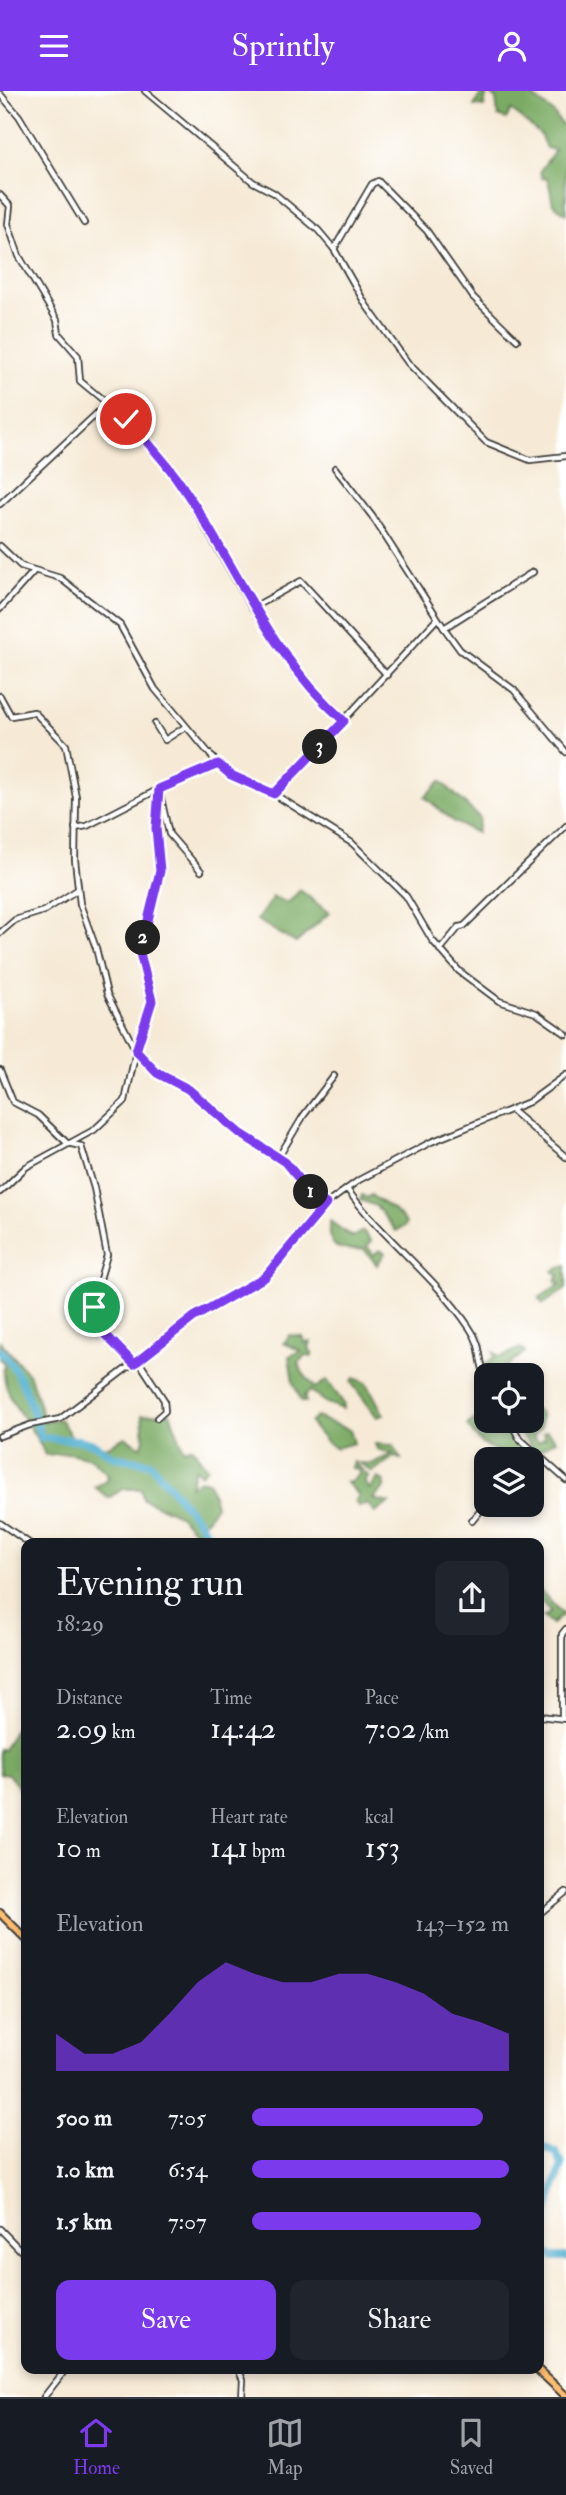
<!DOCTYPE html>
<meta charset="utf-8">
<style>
:root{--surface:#171b24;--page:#20242c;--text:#f1f3f6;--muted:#9ea1a6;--line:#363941;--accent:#7c3aed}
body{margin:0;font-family:"IM FELL Double Pica",serif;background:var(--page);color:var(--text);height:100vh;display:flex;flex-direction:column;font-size:26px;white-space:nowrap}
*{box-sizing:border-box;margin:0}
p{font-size:23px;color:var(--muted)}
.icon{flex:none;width:38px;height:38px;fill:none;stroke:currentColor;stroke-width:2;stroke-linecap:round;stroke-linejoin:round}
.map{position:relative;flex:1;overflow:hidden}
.details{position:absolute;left:21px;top:1447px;width:523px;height:836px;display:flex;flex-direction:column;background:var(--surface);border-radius:14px;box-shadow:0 4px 10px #0003}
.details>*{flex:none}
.tools{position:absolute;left:474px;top:1272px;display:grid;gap:14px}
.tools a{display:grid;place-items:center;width:70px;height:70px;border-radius:14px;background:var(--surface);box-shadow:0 4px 10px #0003;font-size:35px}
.pin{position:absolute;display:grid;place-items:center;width:60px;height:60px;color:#fff;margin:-30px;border:4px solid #fff;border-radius:50%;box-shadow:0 2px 7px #0007}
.km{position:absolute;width:35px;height:35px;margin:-18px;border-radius:50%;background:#222;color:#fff;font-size:19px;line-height:35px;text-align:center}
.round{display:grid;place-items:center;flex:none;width:74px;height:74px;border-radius:14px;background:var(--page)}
.head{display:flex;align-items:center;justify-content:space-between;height:119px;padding:0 35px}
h1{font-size:38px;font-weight:600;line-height:52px}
.stats{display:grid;grid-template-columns:repeat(3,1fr);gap:10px;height:119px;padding:7px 35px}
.stats div{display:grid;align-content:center}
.stats b{font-size:30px;font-weight:600}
.stats small{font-size:19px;font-weight:400}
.stats p{font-size:19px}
.chart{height:196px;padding:14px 35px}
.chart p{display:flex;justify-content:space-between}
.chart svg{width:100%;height:126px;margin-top:7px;fill:var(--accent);opacity:.7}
.cta{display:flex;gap:14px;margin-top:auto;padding:14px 35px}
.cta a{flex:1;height:80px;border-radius:14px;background:var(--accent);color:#fff;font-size:28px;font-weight:600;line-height:80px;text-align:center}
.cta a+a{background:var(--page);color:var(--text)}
ul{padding:0 35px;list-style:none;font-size:23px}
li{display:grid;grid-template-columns:112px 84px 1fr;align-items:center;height:52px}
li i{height:18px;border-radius:9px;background:var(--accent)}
header{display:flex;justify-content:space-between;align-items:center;height:91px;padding:0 35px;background:var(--accent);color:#fff;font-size:32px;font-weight:600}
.tab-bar{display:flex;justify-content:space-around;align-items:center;height:98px;border-top:2px solid var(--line);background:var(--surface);font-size:19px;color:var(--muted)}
.tab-bar a{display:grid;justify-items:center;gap:4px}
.tab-bar .current{color:var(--accent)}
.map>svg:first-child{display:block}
</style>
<header><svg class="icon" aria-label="menu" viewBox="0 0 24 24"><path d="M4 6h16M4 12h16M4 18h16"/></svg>Sprintly<svg class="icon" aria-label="person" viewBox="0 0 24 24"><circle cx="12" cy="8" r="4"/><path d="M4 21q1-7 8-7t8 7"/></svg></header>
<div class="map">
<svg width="566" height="2306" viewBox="0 0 566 2306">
<rect width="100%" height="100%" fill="#fff"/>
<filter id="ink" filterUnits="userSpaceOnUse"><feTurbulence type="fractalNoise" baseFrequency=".0143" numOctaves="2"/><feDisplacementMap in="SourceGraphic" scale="14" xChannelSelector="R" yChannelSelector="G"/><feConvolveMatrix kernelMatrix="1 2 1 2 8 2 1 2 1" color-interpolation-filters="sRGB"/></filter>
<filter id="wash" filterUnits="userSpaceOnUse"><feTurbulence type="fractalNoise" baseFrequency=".00686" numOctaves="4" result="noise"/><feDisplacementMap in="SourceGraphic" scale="28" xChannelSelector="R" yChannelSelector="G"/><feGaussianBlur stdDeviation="1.57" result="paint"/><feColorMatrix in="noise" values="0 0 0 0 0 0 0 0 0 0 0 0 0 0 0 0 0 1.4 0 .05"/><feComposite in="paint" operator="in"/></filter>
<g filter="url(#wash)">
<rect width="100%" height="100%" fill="#f6ead6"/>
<g fill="#7aaa64" stroke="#4b6340" stroke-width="2">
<polygon points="483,0 525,0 552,20 565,38 566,123 553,113 548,88 542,87 540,80 555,59 546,57 540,43 511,19 506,28 498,25 496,8 487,0 484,16 474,15"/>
<polygon points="441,690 480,727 477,742 454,731 425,706"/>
<polygon points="300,799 329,822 296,852 257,829 273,806 288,812"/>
<path d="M362,1104l5,3 4,-3c13,10 24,13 35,28l-1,3 -9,5 -20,-25 -16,-6z"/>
<path d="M330,1130l22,16 11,-6 8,10 -4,5 7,9 5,-5 6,3 -8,12 -13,-16c-25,3 -37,1 -34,-28z"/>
<polygon points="566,1174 566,1198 543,1213 539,1207 560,1193 555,1190 559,1185 553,1180"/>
<polygon points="290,1244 303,1246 305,1252 311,1251 309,1258 313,1263 311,1266 305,1264 299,1271 302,1281 315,1297 327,1289 344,1313 343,1318 327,1312 311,1300 304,1305 306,1311 302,1311 293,1292 289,1265 301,1260 284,1252"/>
<path d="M0,1250l30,35 15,46 15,-3 11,17 35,11 19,-10 16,10 3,-8 -2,-24 28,-2 14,37 8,-3 15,21 -7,6 -5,-6 -5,18 10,-6 9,2 7,23 -19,29 -18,-19 -36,-16 -2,-10h-18l-15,9 -13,-11 13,-7 -1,-7 -17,-15 -21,-5 -24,2c-11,-31 -45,-54 -41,-92l-4,-4z"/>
<polygon points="521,1257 525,1261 497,1284 488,1284 483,1274 495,1266 493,1261 501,1266"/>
<polygon points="354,1287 367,1292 384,1324 377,1326 351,1291"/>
<polygon points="480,1314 486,1322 486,1330 506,1330 514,1342 510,1350 516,1354 521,1352 533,1364 527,1368 513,1368 482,1353 467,1334 483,1323 478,1317"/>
<polygon points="536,1319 541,1323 541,1335 533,1346 538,1351 545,1347 543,1342 547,1340 556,1349 536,1361 518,1340 532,1330 532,1320"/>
<polygon points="316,1326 350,1339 354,1352 336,1357 326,1351 310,1332"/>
<polygon points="375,1353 393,1354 401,1368 394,1366 372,1381 360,1372 371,1373 392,1363 377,1358"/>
<polygon points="354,1371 369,1386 364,1390 370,1398 378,1387 384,1390 384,1397 373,1408 389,1412 375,1422 367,1412 359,1416 355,1411 359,1404 346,1391 351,1391 359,1383 358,1378 351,1377"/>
<polygon points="539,1498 563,1524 552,1533 543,1526 551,1521 539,1508"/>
<polygon points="15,1637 26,1639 26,1694 23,1702 8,1683 0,1683 0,1658 3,1659"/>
</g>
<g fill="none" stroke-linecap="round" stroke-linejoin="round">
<g stroke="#4fadce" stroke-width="8">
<path d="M0,1259c23,24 32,57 41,88l37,2 16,4 20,13 36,6 50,60 13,20"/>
<polyline points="539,2060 545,2057 556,2062 562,2074 540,2143 542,2159 553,2166 566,2166"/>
</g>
</g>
</g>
<g filter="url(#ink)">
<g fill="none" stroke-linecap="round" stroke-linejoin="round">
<defs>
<g id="minor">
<polyline points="145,0 253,91 274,102 318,139 334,158 366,214 408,272 486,351 530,369 566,365"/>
<polyline points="0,3 19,25 84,132"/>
<polyline points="0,104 10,115 8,133 19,165 57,229 59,243 78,265 80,290 126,328 176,386 252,517 295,580 343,630 274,702"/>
<polyline points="334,158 372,93 378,90 427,140 473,206 517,249"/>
<polyline points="335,377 372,425 444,537 533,481"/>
<polyline points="0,413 108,312"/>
<polyline points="0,455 21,475 60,487 120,534 155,598 218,673 231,684 274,703 352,752 406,805 432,849 459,880 499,910 536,922 566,943"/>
<polyline points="252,517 301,490 387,584"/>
<polyline points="0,518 34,480"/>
<polyline points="444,537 460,559 514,599 566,661"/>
<polyline points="0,605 11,625 34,621 66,654 76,706 75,769 80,813 96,857 107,903 136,960 157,982 188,998 240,1042 285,1071 312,1103 326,1113"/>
<polyline points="343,630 436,529"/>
<polyline points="155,633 165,649 185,636"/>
<polyline points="201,780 169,743 159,698 218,673"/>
<polyline points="0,842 15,829 44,820 77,799"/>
<polyline points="440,859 459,836 464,835 566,735"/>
<polyline points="0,979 13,1011 38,1024 67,1052 81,1055 94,1097 107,1164 95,1205 96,1227 106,1246 134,1273"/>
<polyline points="511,1019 566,1066"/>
<polyline points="278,1067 304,1024 334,985"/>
<path d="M347,1098c36,50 88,87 122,138 15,21 8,32 17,50"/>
<polyline points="0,1101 26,1076 94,1039 125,1010 136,960 152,910 140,862 160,780 156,737 159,698 87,735 75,737"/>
<polyline points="138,1269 164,1309 165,1320 157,1327"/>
<polyline points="510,1330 519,1347 566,1389"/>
<polyline points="0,1345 30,1334 60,1328 194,1226 265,1186 326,1113 359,1089 431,1051 529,1011 566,984"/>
<polyline points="532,1370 539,1365"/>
<polyline points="472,1430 486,1413"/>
<polyline points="0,1432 29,1452"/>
<polyline points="539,1625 566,1628"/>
<polyline points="562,1627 562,1543 566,1538"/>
<polyline points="539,1823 566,1801"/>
<polyline points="0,2138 26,2165"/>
<polyline points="238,2278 243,2289 242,2306"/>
<polyline points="44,2306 66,2278"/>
</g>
<g id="major">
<polyline points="0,1822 26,1848"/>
<polyline points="537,2278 566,2305"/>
</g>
</defs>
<use href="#minor" stroke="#3d3b38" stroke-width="8"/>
<use href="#major" stroke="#3d3b38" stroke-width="10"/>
<use href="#minor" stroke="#fff" stroke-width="4.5"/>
<use href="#major" stroke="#febc70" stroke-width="6"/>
</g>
</g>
<g fill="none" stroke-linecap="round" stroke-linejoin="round" filter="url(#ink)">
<defs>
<path id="route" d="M94,1216l5,21 35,36 60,-47 71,-40 61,-73 -14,-10 -27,-32 -45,-29 -52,-44 -31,-16 -21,-22 16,-50 -12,-48 20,-82 -4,-43 3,-39 59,-25 13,11 43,19 70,-73c-80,-71 -109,-162 -169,-245 -15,-21 -32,-39 -49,-57"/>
</defs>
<use href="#route" stroke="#fff" stroke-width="14"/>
<use href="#route" stroke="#7c3aed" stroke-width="9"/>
</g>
</svg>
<div class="tools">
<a><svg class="icon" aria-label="locate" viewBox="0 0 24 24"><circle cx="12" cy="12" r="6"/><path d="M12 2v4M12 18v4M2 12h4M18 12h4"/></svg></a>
<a><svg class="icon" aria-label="layers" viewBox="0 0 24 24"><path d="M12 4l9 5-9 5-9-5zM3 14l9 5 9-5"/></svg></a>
</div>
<div class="pin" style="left:94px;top:1216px;background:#1e9e55"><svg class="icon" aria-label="arrive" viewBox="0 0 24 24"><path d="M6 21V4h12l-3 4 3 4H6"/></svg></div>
<div class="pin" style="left:126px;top:328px;background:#d93025"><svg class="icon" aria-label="check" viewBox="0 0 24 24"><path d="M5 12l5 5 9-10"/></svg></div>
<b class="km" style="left:311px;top:1101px">1</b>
<b class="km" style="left:143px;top:847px">2</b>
<b class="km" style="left:320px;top:656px">3</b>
<section class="details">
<div class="head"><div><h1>Evening run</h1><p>18:29</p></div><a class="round"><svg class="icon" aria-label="share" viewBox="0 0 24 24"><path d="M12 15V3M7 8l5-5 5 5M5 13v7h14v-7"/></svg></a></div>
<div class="stats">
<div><p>Distance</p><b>2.09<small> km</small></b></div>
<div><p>Time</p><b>14:42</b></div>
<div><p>Pace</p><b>7:02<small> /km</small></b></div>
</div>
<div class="stats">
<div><p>Elevation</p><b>10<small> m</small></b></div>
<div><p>Heart rate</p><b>141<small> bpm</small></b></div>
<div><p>kcal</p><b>153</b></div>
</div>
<div class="chart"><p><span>Elevation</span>143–152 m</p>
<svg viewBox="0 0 160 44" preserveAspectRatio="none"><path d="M0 44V31L10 38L20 38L30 34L40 24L50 13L60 6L70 10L80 13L90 13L100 10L110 10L120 13L130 17L140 24L150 27L160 31V44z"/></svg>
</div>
<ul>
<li><b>500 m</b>7:05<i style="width:90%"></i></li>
<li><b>1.0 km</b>6:54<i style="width:100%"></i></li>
<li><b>1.5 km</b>7:07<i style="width:89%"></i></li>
</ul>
<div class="cta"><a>Save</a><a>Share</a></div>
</section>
</div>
<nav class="tab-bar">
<a class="current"><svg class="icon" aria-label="home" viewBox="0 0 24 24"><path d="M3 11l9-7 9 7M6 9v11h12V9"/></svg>Home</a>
<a><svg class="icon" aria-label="map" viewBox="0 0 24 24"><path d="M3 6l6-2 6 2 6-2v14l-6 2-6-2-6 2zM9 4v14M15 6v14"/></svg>Map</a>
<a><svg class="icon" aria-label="saved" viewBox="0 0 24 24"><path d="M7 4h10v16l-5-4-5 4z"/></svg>Saved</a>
</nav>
